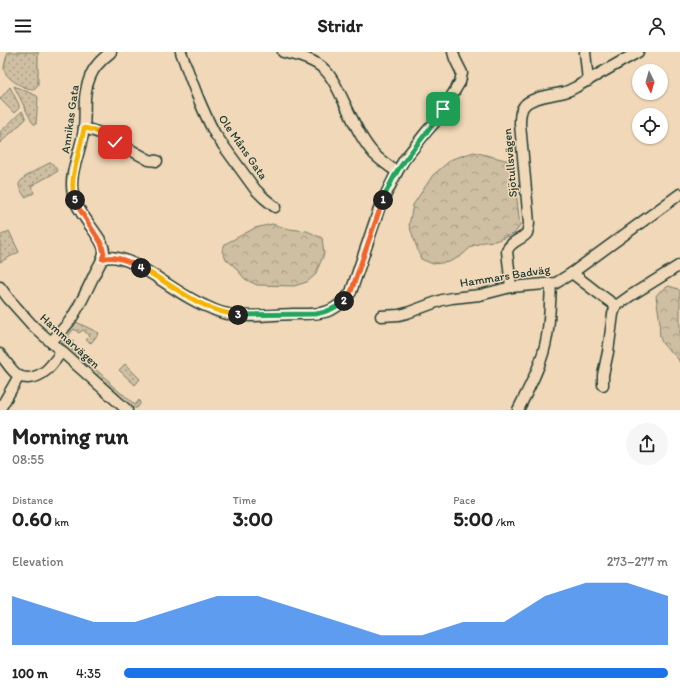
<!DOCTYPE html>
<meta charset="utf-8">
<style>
:root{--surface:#fff;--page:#f6f6f6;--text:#222;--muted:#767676;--accent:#1a73e8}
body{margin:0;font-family:Itim,sans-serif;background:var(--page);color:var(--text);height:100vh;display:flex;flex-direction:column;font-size:15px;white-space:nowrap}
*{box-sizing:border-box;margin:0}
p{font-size:13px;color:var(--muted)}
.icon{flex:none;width:22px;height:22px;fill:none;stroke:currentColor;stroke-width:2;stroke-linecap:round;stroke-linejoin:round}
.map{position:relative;height:358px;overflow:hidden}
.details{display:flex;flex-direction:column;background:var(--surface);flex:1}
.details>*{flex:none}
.needle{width:26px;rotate:175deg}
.buttons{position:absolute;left:632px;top:12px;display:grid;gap:8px}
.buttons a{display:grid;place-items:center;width:36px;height:36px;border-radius:50%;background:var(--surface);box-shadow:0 1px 3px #0004;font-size:20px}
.pin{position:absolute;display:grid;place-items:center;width:34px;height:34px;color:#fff;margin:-17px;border-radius:8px;box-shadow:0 2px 6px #0006}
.km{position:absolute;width:20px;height:20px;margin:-10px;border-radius:50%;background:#222;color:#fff;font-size:11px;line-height:20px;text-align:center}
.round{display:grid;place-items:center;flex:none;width:42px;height:42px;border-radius:21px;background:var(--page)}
.head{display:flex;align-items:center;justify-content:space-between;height:68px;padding:0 12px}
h1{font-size:22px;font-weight:800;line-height:30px}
.metrics{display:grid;grid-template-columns:repeat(3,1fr);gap:6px;height:68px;padding:4px 12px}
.metrics div{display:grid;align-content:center}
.metrics b{font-size:20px;font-weight:800}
.metrics small{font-size:11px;font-weight:400}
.metrics p{font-size:11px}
.chart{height:112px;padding:8px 12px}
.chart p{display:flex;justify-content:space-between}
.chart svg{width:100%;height:72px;margin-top:4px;fill:var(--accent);opacity:.7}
ul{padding:0 12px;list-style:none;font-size:13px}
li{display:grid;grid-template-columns:64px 48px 1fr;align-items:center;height:30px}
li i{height:10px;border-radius:5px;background:var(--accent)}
header{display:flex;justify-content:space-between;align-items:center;height:52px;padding:0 12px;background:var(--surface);font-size:18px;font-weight:800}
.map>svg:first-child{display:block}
</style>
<header><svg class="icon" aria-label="menu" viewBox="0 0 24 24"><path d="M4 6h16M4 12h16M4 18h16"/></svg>Stridr<svg class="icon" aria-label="person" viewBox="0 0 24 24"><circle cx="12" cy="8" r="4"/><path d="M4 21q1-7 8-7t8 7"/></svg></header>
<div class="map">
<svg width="680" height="358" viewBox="0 0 680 358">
<defs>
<pattern id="grass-dots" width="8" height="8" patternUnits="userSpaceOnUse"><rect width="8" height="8" fill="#cfbfa2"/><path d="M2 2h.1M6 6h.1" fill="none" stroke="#a79c85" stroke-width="1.8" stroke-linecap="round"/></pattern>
<pattern id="forest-crowns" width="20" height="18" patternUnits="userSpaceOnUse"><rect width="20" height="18" fill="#cfbfa2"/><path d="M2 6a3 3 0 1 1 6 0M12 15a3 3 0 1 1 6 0" fill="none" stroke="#a79c85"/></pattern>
</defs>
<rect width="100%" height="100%" fill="#f1d8b8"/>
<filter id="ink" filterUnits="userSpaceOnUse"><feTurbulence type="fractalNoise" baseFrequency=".025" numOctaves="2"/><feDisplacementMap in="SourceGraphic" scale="8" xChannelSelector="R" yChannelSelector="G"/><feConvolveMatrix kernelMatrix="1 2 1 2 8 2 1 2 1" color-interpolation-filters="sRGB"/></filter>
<g filter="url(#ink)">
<g fill="url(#grass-dots)" stroke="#777e6b">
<path d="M8,0h30v33l-4,4c-9,1 -30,-11 -30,-21 0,-2 3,-14 4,-16z"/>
<polygon points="14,34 37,44 38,46 36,72 34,72 32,70"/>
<polygon points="10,35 19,53 19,56 14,61 0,47"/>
<polygon points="22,59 26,67 0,91 0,80"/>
<path d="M51,110l7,9 -27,15 3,7 -9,4c-2,-3 -6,-9 -6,-12 0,-8 26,-19 32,-23z"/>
<polygon points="9,179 19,200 0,210 0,184"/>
<polygon points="74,269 99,281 91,291 86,288 90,284 83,278 79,281 74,277 68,284 74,290 69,295 82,307 84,307 110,330 109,331 122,342 123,342 135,353 139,348 140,352 137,356 134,356 131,355 66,297 63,292 62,284"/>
<polygon points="125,312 140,327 135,333 119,318"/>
</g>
<g fill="url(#forest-crowns)" stroke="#777e6b">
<polygon points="474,100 509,109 514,123 520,174 514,182 495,189 484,190 472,194 461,204 449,210 433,212 421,207 409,173 413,153 433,123 452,107"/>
<polygon points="272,172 289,177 307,179 322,186 324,202 315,223 307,230 294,234 257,233 245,227 234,214 226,207 222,199 225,192 255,176"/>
<path d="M669,234l9,3 2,2v72c-3,-8 -12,-12 -17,-19 -6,-9 -2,-18 -4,-28 -1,-7 -2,-13 -3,-20l4,-5z"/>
</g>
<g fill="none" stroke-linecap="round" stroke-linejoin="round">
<defs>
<g id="minor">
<path d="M181,0c10,28 20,56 34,82l40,55 9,9 11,9"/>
<path d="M283,0c15,4 31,7 42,18 8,8 14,21 19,32 9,18 17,38 31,53 6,6 14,11 22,17"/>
<polyline points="585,0 588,29"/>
<polyline points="84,76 100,81 149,108 157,109"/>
<path d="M102,207c3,-1 5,-2 9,-2 16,1 31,11 44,19 17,11 34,24 53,31 6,3 13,6 20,7 20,4 43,1 64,0 27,0 42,2 59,-22l29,-86 17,-34 7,-12 23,-29 10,-11 23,-38 2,-9 -7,-14 -2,-7"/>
<polyline points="572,221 594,238 616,254"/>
<polyline points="0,235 8,246 33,274 127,358"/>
<path d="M511,235l-4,-36c3,-10 15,-11 20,-18 1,-3 2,-7 2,-10l-9,-99c0,-6 0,-13 4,-18 6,-9 30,-11 41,-14 4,-1 7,-3 11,-5l62,-35"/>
<polyline points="381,264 399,263 407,261 442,248 452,246 480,243 511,235 556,231 572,221 680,142"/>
<path d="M51,290c7,-8 15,-15 20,-23 10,-15 17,-31 24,-46 3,-6 8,-13 9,-20 1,-10 -12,-24 -17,-32 -6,-8 -12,-17 -14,-27 -5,-21 9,-45 11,-66 2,-18 -2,-32 6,-51 4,-11 12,-18 21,-25"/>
<path d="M0,302c6,7 11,17 19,22 2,1 6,2 9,2 17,-1 25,-15 34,-27"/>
<polyline points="603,333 603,323 608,300 613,262 616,254 630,244 680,213"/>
<polyline points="0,357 19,324"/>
<path d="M518,358c12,-24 25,-48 29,-74 3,-17 3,-35 4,-52"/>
</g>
</defs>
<use href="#minor" stroke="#1f3d34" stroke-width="13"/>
<use href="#minor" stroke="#f1d8b8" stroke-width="10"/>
</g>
</g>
<g fill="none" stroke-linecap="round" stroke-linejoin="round" filter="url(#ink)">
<defs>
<path id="split-1" d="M383,148c6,-15 13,-29 23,-41 12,-17 27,-32 37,-50"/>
<polyline id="split-2" points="344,249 351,240 383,148"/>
<path id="split-3" d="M238,263l78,-1c11,-2 19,-5 28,-13"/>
<path id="split-4" d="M141,216c33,17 59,43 97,47"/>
<path id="split-5" d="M75,148l5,10 21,33 3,10 -2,6c13,-5 28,3 39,9"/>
<path id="split-6" d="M75,148c-6,-18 1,-35 5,-53 2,-7 3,-13 4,-19l10,2 21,12"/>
</defs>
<use href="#split-1" stroke="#fff" stroke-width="8"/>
<use href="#split-2" stroke="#fff" stroke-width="8"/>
<use href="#split-3" stroke="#fff" stroke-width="8"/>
<use href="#split-4" stroke="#fff" stroke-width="8"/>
<use href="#split-5" stroke="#fff" stroke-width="8"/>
<use href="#split-6" stroke="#fff" stroke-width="8"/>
<use href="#split-1" stroke="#22a559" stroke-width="5"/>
<use href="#split-2" stroke="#f0652b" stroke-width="5"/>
<use href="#split-3" stroke="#22a559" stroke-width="5"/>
<use href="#split-4" stroke="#f5b400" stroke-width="5"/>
<use href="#split-5" stroke="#f0652b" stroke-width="5"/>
<use href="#split-6" stroke="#f5b400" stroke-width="5"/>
</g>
<g text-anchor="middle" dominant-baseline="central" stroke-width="3" stroke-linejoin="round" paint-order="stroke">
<g font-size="12" fill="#1f3d34" stroke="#f1d8b8">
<text transform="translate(70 67) rotate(-82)">Annikas Gata</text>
<text transform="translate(243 95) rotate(55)">Ole Måns Gata</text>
<text transform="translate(510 111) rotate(-95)">Sjötullsvägen</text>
<text transform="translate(505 224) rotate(-9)">Hammars Badväg</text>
<text transform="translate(70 289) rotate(42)">Hammarvägen</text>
</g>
</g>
</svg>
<div class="buttons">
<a><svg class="needle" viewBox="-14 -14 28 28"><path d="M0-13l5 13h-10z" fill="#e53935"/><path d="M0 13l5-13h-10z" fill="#767676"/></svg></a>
<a><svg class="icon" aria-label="locate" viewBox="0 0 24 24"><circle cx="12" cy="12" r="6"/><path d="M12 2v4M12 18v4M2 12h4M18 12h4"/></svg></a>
</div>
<div class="pin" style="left:443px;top:57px;background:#1e9e55"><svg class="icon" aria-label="arrive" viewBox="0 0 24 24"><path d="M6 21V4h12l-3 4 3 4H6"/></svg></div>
<div class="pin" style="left:115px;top:90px;background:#d93025"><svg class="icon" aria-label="check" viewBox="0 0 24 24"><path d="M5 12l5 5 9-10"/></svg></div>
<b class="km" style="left:383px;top:148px">1</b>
<b class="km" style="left:344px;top:249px">2</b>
<b class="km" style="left:238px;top:263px">3</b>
<b class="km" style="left:141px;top:216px">4</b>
<b class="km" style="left:75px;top:148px">5</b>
</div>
<section class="details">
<div class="head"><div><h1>Morning run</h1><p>08:55</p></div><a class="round"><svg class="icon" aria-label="share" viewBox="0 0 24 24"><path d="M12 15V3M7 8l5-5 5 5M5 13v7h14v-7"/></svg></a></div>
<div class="metrics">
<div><p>Distance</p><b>0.60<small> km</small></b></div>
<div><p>Time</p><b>3:00</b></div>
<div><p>Pace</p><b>5:00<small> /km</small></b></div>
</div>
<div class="chart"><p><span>Elevation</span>273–277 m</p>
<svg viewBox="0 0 160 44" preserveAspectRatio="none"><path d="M0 44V14L10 22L20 30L30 30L40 22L50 14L60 14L70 22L80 30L90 38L100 38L110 30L120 30L130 14L140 6L150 6L160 14V44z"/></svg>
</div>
<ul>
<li><b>100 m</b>4:35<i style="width:100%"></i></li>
</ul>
</section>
